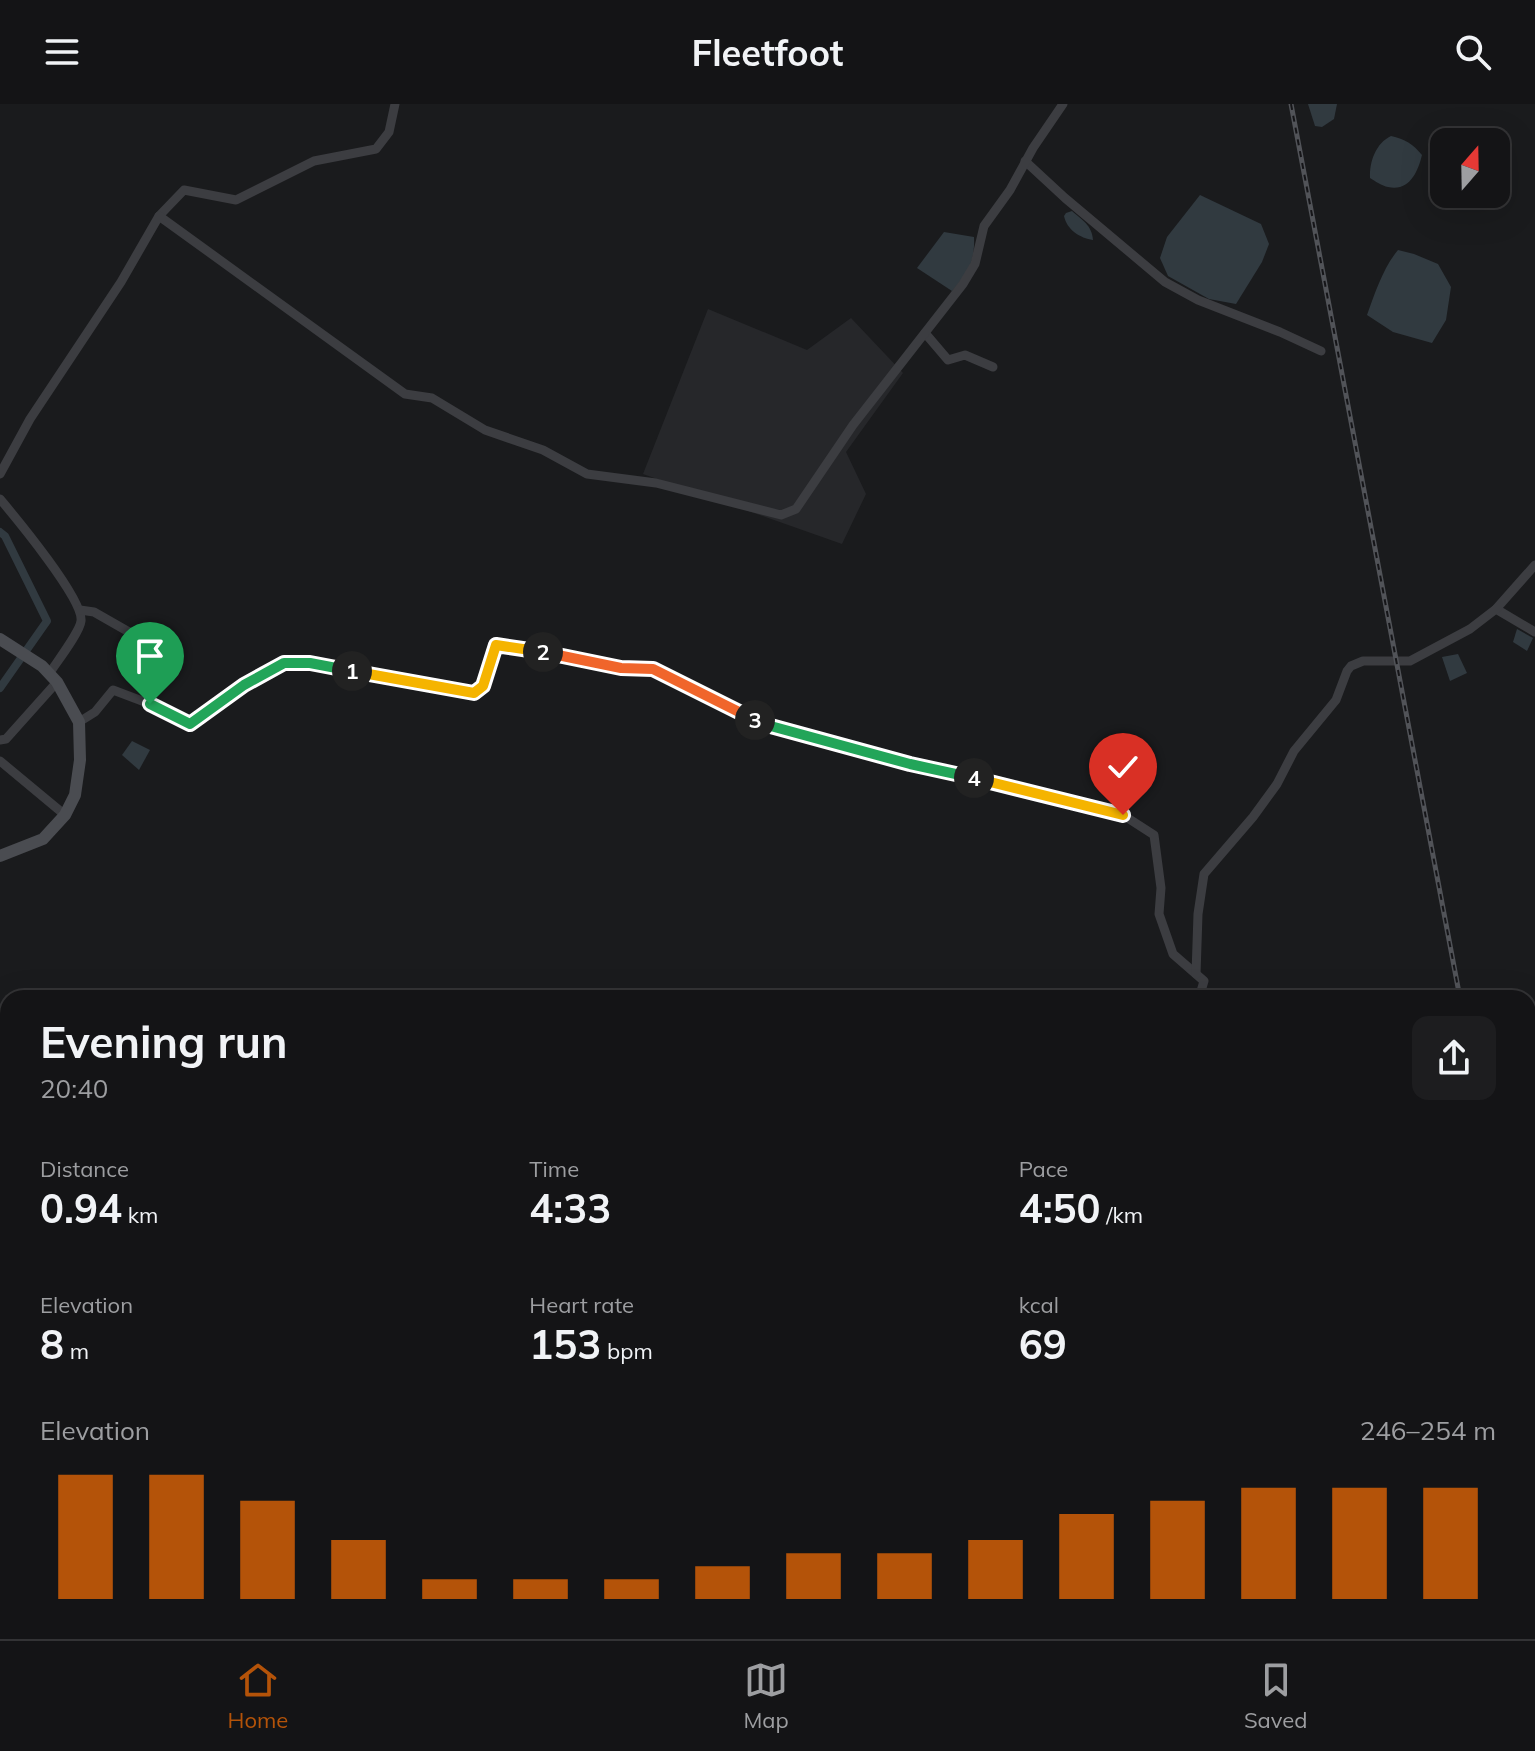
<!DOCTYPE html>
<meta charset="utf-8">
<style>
:root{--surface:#141416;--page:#1d1d1f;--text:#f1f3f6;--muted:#9d9ea1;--line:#333335;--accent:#b45309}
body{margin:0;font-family:Mulish,sans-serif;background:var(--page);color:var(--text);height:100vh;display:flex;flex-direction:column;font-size:30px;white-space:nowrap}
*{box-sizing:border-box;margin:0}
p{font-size:26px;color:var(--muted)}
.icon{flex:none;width:44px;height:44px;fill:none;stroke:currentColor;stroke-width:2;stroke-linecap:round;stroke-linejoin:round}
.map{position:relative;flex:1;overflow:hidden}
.sheet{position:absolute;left:0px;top:886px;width:1536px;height:650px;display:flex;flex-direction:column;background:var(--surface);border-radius:24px 24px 0 0;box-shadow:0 8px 32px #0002,0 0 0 2px var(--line)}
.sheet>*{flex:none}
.needle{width:52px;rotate:20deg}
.buttons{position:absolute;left:1430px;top:24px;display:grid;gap:16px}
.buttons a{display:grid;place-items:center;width:80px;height:80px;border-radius:16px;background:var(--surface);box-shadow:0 8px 32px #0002,0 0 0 2px var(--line);font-size:40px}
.pin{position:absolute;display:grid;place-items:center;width:68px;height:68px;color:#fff;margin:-82px -34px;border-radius:50% 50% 50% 0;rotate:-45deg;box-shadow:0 0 8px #0007}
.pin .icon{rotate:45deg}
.km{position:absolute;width:40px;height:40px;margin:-20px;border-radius:50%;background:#222;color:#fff;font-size:22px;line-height:40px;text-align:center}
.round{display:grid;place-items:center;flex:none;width:84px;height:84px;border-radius:16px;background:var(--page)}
.headline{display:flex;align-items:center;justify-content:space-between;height:136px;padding:0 40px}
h1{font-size:44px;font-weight:700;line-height:60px}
.metrics{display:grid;grid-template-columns:repeat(3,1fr);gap:12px;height:136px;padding:8px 40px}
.metrics div{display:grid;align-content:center}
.metrics b{font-size:40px;font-weight:700}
.metrics small{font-size:22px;font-weight:400}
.metrics p{font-size:22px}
.chart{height:224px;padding:16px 40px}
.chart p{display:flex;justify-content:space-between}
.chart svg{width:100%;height:144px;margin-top:8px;stroke:var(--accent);stroke-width:6}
header{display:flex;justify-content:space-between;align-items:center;height:104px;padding:0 40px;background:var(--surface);font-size:36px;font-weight:700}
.tab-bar{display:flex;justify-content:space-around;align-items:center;height:112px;border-top:2px solid var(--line);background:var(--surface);font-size:22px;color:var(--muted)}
.tab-bar a{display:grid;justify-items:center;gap:4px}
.tab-bar .selected{color:var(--accent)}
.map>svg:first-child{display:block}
</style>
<header><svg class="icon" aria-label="menu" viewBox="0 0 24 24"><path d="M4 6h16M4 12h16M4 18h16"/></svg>Fleetfoot<svg class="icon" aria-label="search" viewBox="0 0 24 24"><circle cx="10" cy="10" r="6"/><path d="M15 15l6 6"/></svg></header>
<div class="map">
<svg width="1535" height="1535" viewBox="0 0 1535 1535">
<rect width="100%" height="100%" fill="#1a1b1d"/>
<polygon fill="#26272a" points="708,205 807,246 851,214 903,269 846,348 866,390 842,440 643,370"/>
<g fill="#313a40">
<polygon points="1308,0 1337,0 1334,15 1322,23 1315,22"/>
<path d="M1391,32c14,3 22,8 31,19 -4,17 -13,37 -34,32 -6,-1 -13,-6 -18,-9 -1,-16 6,-35 21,-42z"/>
<polygon points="1200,91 1261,120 1269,140 1262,158 1236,200 1209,195 1168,172 1160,154 1167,133"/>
<path d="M1072,107c10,9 20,14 21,29 -13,-2 -26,-10 -29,-24l2,-3z"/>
<path d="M944,128l30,5c1,25 -6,36 -22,54l-35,-23z"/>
<path d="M1398,146l16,4 24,10 13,23 -5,33 -14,23 -39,-11 -26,-17c8,-22 16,-47 31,-65z"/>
<polygon points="1517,525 1533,534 1527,547 1513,538"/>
<polygon points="1458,550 1467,569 1450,577 1442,553"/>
<polygon points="132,637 150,646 139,666 122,651"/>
<polygon points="432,1528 514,1528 511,1535 429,1535"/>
</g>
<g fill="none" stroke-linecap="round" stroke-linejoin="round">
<polyline stroke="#313a40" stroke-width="8" points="0,428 5,432 47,517 0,584"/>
<g stroke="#3c3d41" stroke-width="9">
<polyline points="1025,57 1065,94 1165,178 1198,196 1280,228 1321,247"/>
<polyline points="159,112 184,86 236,96 314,57 376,45 389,28 395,0"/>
<polyline points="925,229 948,256 965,251 993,263"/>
<polyline points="0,370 30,315 121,178 159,112 405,290 432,294 485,326 543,346 587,370 656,379 781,411 796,405 853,321 963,180 975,160 984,122 1010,86 1033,44 1063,0"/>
<path d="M0,395c16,19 84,101 81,122 -1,11 -25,42 -32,53"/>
<polyline points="1496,505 1535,528"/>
<polyline points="80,506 94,508 150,540"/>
<polyline points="79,618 95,608 113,586 150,600 190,620 214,605 244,581 284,559 310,559 474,589 483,582 496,541 558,551 621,564 653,565 767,621 910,660 1123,711 1154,731 1161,784 1159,810 1173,850 1204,877 1199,894"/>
<polyline points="0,636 6,635 57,578"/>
<polyline points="0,657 65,711"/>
<polyline points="1196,870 1198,810 1204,770 1253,713 1277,680 1294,647 1336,596 1347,567 1351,562 1363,557 1410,557 1470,525 1496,505 1535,461"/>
<polyline points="0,1399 8,1404"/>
<polyline points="1528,1447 1531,1463 1528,1476"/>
<polyline points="139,1528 148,1535"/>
<polyline points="543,1528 543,1535"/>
<polyline points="1253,1535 1255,1528"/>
<polyline points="1512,1535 1514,1528"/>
</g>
<polyline stroke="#4a4c51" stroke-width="12" points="0,535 42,562 57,578 79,618 80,656 75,691 65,711 43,735 0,752"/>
<defs>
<g id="rail">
<polyline points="1291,0 1460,894"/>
<polyline points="1528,1251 1535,1288"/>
</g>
</defs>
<use href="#rail" stroke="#515358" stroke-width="5"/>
<use href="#rail" stroke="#151518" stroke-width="2" stroke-dasharray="6" stroke-linecap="butt"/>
</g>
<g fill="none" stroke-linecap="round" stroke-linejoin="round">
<defs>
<polyline id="split-1" points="150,600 190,620 244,581 284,559 310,559 352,567"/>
<polyline id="split-2" points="352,567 474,589 483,582 496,541 543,548"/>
<polyline id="split-3" points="543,548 621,564 653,565 755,616"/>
<polyline id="split-4" points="755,616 767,621 910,660 974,674"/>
<polyline id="split-5" points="974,674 1123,711"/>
</defs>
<use href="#split-1" stroke="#fff" stroke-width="16"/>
<use href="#split-2" stroke="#fff" stroke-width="16"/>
<use href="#split-3" stroke="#fff" stroke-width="16"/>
<use href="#split-4" stroke="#fff" stroke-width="16"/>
<use href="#split-5" stroke="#fff" stroke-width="16"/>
<use href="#split-1" stroke="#22a559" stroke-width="10"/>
<use href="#split-2" stroke="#f5b400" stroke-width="10"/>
<use href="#split-3" stroke="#f0652b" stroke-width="10"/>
<use href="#split-4" stroke="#22a559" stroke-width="10"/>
<use href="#split-5" stroke="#f5b400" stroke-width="10"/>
</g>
</svg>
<div class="buttons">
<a><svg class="needle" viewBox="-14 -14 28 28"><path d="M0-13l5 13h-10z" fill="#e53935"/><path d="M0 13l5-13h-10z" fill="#9d9ea1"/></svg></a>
</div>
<div class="pin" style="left:150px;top:600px;background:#1e9e55"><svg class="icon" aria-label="arrive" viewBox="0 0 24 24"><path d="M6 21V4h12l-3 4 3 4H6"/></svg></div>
<div class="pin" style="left:1123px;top:711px;background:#d93025"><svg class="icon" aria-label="check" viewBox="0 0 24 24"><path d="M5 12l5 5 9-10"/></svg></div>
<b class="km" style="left:352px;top:567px">1</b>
<b class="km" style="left:543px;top:548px">2</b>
<b class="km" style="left:755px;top:616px">3</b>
<b class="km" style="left:974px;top:674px">4</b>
<section class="sheet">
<div class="headline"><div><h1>Evening run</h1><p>20:40</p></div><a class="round"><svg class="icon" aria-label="share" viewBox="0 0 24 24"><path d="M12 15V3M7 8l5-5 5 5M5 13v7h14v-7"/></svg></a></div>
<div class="metrics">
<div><p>Distance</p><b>0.94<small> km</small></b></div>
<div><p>Time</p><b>4:33</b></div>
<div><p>Pace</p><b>4:50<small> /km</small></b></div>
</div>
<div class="metrics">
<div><p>Elevation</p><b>8<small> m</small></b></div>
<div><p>Heart rate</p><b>153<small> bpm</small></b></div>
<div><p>kcal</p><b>69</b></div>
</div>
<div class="chart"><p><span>Elevation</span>246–254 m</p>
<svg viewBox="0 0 160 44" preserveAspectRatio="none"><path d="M5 44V6M15 44V6M25 44V14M35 44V26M45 44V38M55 44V38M65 44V38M75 44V34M85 44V30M95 44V30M105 44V26M115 44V18M125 44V14M135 44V10M145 44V10M155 44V10"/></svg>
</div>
</section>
</div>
<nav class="tab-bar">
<a class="selected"><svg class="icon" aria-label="home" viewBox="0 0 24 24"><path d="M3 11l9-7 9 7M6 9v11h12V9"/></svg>Home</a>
<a><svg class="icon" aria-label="map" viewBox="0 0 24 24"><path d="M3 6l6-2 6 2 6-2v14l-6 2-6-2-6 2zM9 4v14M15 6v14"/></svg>Map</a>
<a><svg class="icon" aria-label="saved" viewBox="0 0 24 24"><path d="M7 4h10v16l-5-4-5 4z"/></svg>Saved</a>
</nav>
